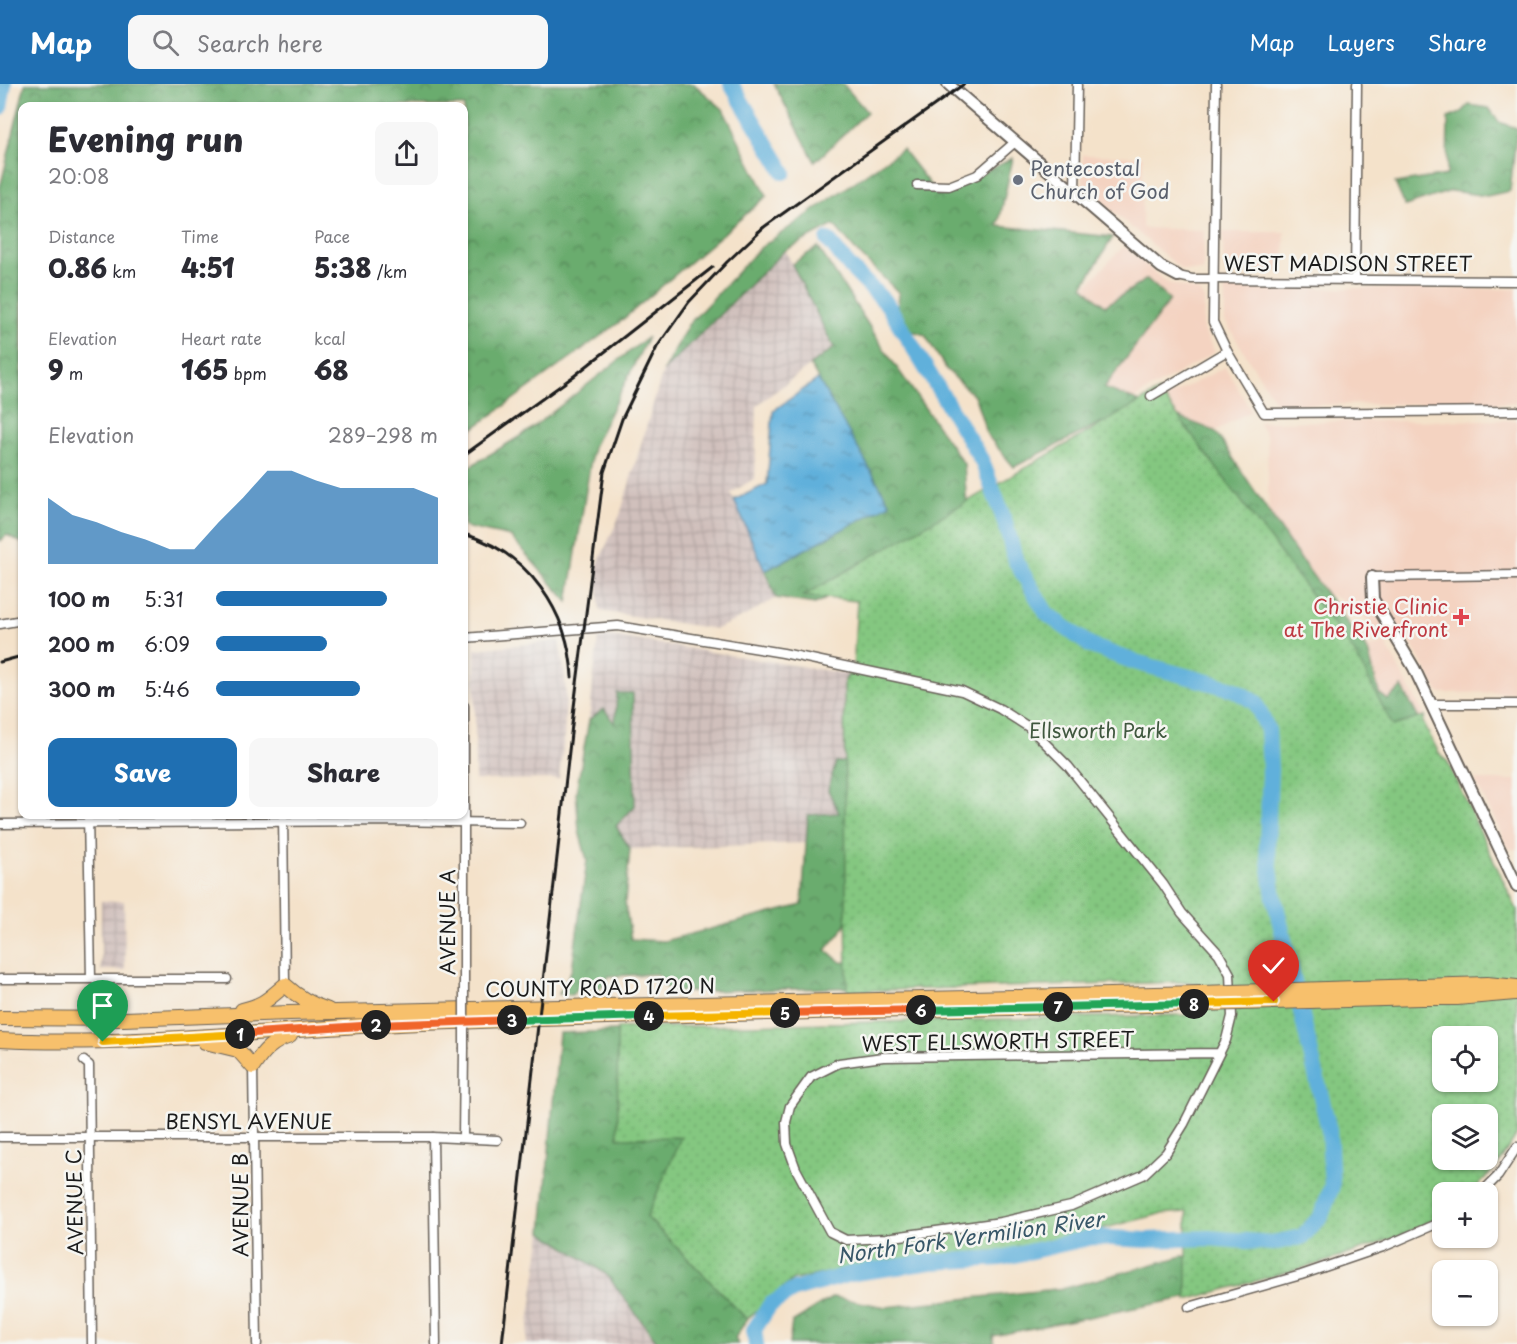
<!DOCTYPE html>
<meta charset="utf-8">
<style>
:root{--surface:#fff;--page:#f7f7f7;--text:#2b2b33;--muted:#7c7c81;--accent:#1f6fb2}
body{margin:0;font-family:"Playpen Sans",sans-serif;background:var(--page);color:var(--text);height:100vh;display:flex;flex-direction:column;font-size:22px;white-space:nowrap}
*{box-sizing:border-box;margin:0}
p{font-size:20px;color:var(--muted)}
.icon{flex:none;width:33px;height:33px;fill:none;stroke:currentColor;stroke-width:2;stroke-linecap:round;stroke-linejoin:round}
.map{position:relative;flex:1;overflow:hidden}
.sheet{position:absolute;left:18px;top:18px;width:450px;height:717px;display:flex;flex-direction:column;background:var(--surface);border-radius:12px;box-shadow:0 2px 4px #0004}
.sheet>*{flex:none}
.controls{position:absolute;left:1432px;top:942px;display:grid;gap:12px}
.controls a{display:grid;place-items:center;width:66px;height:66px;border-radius:12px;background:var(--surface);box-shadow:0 2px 4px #0004;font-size:30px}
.pin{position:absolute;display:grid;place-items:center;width:51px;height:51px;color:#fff;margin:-62px -26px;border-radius:50% 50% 50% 0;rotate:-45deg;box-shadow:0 0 6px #0007}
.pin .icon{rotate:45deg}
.km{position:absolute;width:30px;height:30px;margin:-15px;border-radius:50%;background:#222;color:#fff;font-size:16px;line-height:30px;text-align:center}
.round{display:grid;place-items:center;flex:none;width:63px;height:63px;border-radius:12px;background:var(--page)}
.summary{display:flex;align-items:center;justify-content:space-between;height:102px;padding:0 30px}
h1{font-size:33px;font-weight:800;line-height:45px}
.stats{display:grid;grid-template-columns:repeat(3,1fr);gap:9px;height:102px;padding:6px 30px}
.stats div{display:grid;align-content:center}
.stats b{font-size:26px;font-weight:800}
.stats small{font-size:16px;font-weight:400}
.stats p{font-size:16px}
.chart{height:168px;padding:12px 30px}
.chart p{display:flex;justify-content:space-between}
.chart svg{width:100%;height:108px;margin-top:6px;fill:var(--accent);opacity:.7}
.button{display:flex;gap:12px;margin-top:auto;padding:12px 30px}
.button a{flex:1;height:69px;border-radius:12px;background:var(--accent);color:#fff;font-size:24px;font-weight:800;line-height:69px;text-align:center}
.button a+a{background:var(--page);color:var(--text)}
ul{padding:0 30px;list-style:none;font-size:20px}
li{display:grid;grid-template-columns:96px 72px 1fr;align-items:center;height:45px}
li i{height:15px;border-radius:8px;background:var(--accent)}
header{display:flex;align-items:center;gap:36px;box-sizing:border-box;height:84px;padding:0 30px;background:var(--accent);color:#fff}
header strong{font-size:28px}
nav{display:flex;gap:33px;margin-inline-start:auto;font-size:21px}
.search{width:420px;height:54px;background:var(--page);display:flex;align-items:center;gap:15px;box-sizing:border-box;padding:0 21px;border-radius:12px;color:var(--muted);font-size:22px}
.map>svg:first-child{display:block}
</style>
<header>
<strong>Map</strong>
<div class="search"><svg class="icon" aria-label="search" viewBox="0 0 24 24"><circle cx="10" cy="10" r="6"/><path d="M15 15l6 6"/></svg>Search here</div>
<nav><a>Map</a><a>Layers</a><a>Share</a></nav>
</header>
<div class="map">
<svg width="1517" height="1260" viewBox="0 0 1517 1260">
<defs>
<pattern id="industrial-grid" width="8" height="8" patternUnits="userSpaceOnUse" patternTransform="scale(1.5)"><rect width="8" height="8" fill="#d0c0bc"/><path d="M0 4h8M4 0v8" fill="none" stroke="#b2a4a1"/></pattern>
<pattern id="forest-crowns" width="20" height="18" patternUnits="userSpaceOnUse" patternTransform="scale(1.5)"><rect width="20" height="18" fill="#6bac6e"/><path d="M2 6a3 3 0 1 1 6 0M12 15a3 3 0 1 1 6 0" fill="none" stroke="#578b5a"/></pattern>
<pattern id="park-dots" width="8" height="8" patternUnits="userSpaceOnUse" patternTransform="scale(1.5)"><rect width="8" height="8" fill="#84c780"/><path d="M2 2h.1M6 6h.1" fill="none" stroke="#71aa6e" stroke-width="1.8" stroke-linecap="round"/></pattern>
<pattern id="water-ripples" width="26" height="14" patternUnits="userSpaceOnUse" patternTransform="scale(1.5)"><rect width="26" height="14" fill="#61b0db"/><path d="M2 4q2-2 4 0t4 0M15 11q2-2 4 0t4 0" fill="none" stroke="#4f8eb1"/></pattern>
</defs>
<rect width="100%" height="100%" fill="#f6f6f2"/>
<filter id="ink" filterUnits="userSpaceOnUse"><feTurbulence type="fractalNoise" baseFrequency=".0167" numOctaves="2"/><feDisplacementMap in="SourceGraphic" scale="12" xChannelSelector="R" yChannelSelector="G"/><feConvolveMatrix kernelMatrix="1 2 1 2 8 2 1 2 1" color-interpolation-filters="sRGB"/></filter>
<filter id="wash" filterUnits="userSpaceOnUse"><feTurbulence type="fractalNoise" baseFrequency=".008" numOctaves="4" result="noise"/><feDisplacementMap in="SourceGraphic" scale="24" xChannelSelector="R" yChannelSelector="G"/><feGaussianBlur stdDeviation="1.35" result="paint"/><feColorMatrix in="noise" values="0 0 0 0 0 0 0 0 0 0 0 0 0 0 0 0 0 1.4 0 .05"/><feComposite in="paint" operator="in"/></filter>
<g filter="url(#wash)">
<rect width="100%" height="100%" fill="#f4e2ca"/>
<g fill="#f4d3c1">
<polygon points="1083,71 1143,72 1142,144 1204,146 1203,187 1182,186 1083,102"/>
<polygon points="1223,148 1285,148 1284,187 1224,187"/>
<polygon points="1124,162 1166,198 1200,208 1204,215 1203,246 1215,268 1133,315 1104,304 1111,231 1082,206"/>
<polygon points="1225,204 1517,205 1517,319 1277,321 1225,237"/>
<polygon points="1225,283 1251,327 1215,347 1171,330 1162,316"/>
<polygon points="1517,336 1517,608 1439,609 1405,549 1378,549 1352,520 1306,502 1269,445 1267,353 1258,338"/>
<polygon points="1385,559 1425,632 1393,643 1354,568"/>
<polygon points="1475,696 1517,696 1517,765 1509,765"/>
</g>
<g fill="url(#industrial-grid)">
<polygon points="785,166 834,264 757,321 755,394 731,409 776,514 745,532 716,545 600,527 596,484 620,431 663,287"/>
<polygon points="610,552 849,590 844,598 845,678 836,678 839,729 808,731 806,759 630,765 616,742 615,641 589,636 598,554"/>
<polygon points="559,557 564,585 566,611 564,654 559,695 475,696 475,565"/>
<polygon points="101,817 124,817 125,886 101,886"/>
<polygon points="542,1148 606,1190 659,1260 526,1260"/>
</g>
<g fill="url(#forest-crowns)" stroke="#446445" stroke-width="1.5">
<polygon points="25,0 694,0 723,25 767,112 620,238 464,351 464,22 22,22 22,459 7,451 0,457 0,104"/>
<polygon points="774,0 843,0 867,28 815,78"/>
<polygon points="1469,21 1489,24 1499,38 1517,44 1510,107 1487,112 1451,107 1405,122 1395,99 1447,91 1448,34 1461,29"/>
<polygon points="902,65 938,111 1013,74 998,142 1113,153 1083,202 1105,222 1147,195 1170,216 1104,304 1215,347 1294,466 1368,567 1379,609 1388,616 1402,603 1442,678 1506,807 1106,353 1102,338 1014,383 987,351 975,313 946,285 925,251 896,242 899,209 857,168 834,141 784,167 663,287 688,241 760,164"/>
<polygon points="818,163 886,268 964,380 968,438 880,490 815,520 776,514 765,487 889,420 810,281 834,264 792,180"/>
<polygon points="648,253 593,363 568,518 511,453 464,443 464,386 527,348"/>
<polygon points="617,609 633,609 635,722 616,742 630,765 625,818 631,855 664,857 802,821 808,731 839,729 828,706 836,678 860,678 858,811 841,848 826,866 841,878 910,882 911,902 670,908 657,890 609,892 599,906 582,899 572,911 559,910 572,885 587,776 579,747 576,708 589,636 604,625 615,640"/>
<polygon points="616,947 671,947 682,1053 647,1133 747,1235 735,1254 738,1260 659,1260 606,1190 542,1148 559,949"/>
<polygon points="1183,1172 1272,1185 1180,1215 993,1252 994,1260 789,1260 792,1238 833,1213 886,1223 1066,1204"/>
</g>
<path fill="url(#park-dots)" stroke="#50724e" stroke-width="1.5" fill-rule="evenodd" d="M1159,307l195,261 39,74 32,-10 -2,6 16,31 8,8 70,149v224l-20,32 -25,26h-29v23l-43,21 -72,25 -141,39v-88l-27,2 -67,17 -87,19 -115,10 -98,20 -46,39 -100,-102 34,-80 -63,1 -1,-110 567,-13 17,-4 -1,-25 -11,-4 -342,9 -3,-309 9,-14 4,-67 -54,-5zM1443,952h45v46h-45zM1443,1030h45v46h-45z"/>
<polygon fill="url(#water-ripples)" stroke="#3e667c" stroke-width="1.5" points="818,295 890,420 765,487 734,416 767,400 773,327"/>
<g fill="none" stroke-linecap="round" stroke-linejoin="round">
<g stroke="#61b0db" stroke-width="16">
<polyline points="731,0 784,88"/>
<polyline points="0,24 4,0"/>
<polyline points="756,1260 754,1246 770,1221 794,1206 854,1189 931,1178 1001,1174 1093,1153 1146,1156 1209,1154 1272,1159 1302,1153 1321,1132 1332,1102 1329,1046 1274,813 1267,763 1270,686 1268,646 1255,618 1233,605 1135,578 1091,562 1047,530 1016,478 1005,438 982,377 887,220 850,183 828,156"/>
</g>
</g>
</g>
<g filter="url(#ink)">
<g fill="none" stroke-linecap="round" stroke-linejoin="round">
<defs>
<g id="minor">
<polyline points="1216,0 1213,238 1227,267 1264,329 1517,327"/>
<polyline points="917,101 949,102 977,91 1015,58"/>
<polyline points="1075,108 1077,0"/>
<polyline points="1178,192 1192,195 1214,195 1517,197"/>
<polyline points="1355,196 1357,0"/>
<polyline points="1151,312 1227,267"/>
<polyline points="1372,493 1517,491"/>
<polyline points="0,540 22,536"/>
<polyline points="464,554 618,542 783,569 962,607 1000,625 1030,644 1068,682 1163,800 1182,829 1219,870 1230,890 1232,932 1226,956 1184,1040 1166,1069 1143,1091 1071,1122 1001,1138 886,1154 846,1156 830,1148 796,1085 787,1060 786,1038 790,1022 811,993 839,979 883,973 1219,969"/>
<polyline points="1432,620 1517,620"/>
<polyline points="464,622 464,899"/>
<polyline points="88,730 91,895"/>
<polyline points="283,730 285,901"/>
<polyline points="0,740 384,737 520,739"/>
<polyline points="0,895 227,895"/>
<polyline points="84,977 89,981 92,1260"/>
<polyline points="253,983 257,1260"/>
<polyline points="0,1053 433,1053 497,1056"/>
<polyline points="433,1053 436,1260"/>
<polyline points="463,1053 464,965"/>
<polyline points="1482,1108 1498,1092 1517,1063"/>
<polyline points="1189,1223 1301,1191 1383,1163 1443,1137"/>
</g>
<g id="tertiary">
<polyline points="948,0 1161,183 1178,192"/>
<polyline points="1372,493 1373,515 1414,584 1517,802"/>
</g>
<g id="primary">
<polyline points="1421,902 1487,900 1517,903"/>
<polyline points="1421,914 1457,914 1515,909"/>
<path d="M242,926c22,-5 26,-11 43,-25 13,12 26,20 43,25"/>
<polyline points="0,934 124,935 290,929 1200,909"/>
<path d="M0,956c141,7 281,-12 422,-17 259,-10 519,-13 779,-19"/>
<path d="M205,958l33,8 15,17c11,-17 19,-25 37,-31"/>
</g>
</defs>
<use href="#minor" stroke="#686159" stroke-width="11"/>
<use href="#tertiary" stroke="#686159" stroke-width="14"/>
<use href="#primary" stroke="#686159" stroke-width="16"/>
<use href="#minor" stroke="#fff" stroke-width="8"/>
<use href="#tertiary" stroke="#fff" stroke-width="10"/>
<use href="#primary" stroke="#f7c06c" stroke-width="14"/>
<g stroke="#1c1c1c" stroke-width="3">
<polyline points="757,148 964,0"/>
<polyline points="464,371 574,292 713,183"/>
<path d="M464,450c64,18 105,78 108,143"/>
<polyline points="0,578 22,572"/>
<polyline points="502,1260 574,623 604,388 622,335 657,263 689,218 727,178 763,144"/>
</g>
<defs>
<polyline id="minor-bridge" points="464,899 464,965"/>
<g id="primary-bridge">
<polyline points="1200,909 1421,902"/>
<polyline points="1201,920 1421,914"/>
</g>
</defs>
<use href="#minor-bridge" stroke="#686159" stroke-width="11" stroke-linecap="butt"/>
<use href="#primary-bridge" stroke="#686159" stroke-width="16" stroke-linecap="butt"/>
<use href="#minor-bridge" stroke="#fff" stroke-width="8"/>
<use href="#primary-bridge" stroke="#f7c06c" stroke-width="14"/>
</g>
</g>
<g fill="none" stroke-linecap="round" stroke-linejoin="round" filter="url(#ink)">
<defs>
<polyline id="split-1" points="103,958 240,950"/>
<polyline id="split-2" points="240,950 376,941"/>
<polyline id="split-3" points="376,941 512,936"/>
<polyline id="split-4" points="512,936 649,932"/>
<polyline id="split-5" points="649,932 785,929"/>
<polyline id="split-6" points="785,929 921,926"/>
<polyline id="split-7" points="921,926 1058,923"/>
<polyline id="split-8" points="1058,923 1194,920"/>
<polyline id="split-9" points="1194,920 1274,918"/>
</defs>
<use href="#split-1" stroke="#fff" stroke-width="12"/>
<use href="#split-2" stroke="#fff" stroke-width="12"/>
<use href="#split-3" stroke="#fff" stroke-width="12"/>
<use href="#split-4" stroke="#fff" stroke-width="12"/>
<use href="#split-5" stroke="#fff" stroke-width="12"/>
<use href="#split-6" stroke="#fff" stroke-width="12"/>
<use href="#split-7" stroke="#fff" stroke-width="12"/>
<use href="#split-8" stroke="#fff" stroke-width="12"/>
<use href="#split-9" stroke="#fff" stroke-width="12"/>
<use href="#split-1" stroke="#f5b400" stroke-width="8"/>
<use href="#split-2" stroke="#f0652b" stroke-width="8"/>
<use href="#split-3" stroke="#f0652b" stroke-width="8"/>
<use href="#split-4" stroke="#22a559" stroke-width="8"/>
<use href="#split-5" stroke="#f5b400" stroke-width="8"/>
<use href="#split-6" stroke="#f0652b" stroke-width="8"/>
<use href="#split-7" stroke="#22a559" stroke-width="8"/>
<use href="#split-8" stroke="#22a559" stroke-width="8"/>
<use href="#split-9" stroke="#f5b400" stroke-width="8"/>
</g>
<circle fill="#6b7280" stroke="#f6f6f2" stroke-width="2" cx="1018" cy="96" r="6"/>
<path fill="#e0444e" stroke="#f6f6f2" stroke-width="2" d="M1458 524h6v6h6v6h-6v6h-6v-6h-6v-6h6z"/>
<g text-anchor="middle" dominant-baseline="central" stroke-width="5" stroke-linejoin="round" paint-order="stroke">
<g font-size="20" fill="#5b616d" stroke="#f6f6f2" text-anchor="start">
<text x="1030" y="84">Pentecostal<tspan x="1030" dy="23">Church of God</tspan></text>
</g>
<g font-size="20" fill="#1c1c1c" stroke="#f6f6f2">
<text x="1348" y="179">WEST MADISON STREET</text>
<text transform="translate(447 838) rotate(-90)">AVENUE A</text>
<text transform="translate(600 903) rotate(-1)">COUNTY ROAD 1720 N</text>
<text transform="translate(998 957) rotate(-1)">WEST ELLSWORTH STREET</text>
<text x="249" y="1037">BENSYL AVENUE</text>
<text transform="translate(74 1118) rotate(-91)">AVENUE C</text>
<text transform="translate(240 1121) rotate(-90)">AVENUE B</text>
</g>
<g font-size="20" fill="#be3a42" stroke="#f6f6f2" text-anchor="end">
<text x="1448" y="522">Christie Clinic<tspan x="1448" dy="23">at The Riverfront</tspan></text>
</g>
<g font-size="20" fill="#40583f" stroke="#f6f6f2">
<text x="1098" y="646">Ellsworth Park</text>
</g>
<g font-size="21" font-style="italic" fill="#385768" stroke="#f6f6f2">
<text transform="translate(970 1152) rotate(-8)">North Fork Vermilion River</text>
</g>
</g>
</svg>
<div class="controls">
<a><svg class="icon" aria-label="locate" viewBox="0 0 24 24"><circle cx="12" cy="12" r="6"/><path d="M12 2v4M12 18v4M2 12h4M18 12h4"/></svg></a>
<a><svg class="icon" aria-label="layers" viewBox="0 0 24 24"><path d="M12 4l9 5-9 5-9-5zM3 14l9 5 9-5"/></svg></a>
<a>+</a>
<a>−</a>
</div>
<div class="pin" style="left:103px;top:958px;background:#1e9e55"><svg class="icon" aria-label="arrive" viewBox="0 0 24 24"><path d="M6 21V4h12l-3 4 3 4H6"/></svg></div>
<div class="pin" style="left:1274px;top:918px;background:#d93025"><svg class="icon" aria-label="check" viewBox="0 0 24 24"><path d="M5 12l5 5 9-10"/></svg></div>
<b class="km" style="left:240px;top:950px">1</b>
<b class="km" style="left:376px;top:941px">2</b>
<b class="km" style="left:512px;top:936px">3</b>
<b class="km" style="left:649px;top:932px">4</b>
<b class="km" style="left:785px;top:929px">5</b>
<b class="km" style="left:921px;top:926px">6</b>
<b class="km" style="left:1058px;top:923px">7</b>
<b class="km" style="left:1194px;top:920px">8</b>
<section class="sheet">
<div class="summary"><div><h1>Evening run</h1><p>20:08</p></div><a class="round"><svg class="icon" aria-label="share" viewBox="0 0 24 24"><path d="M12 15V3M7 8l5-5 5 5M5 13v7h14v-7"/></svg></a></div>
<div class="stats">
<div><p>Distance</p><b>0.86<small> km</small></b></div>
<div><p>Time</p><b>4:51</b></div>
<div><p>Pace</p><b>5:38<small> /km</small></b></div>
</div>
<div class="stats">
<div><p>Elevation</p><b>9<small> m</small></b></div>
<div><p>Heart rate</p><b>165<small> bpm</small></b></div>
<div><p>kcal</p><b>68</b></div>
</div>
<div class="chart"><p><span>Elevation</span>289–298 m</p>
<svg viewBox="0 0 160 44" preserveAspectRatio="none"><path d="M0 44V17L10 24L20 27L30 31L40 34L50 38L60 38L70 27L80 17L90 6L100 6L110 10L120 13L130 13L140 13L150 13L160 17V44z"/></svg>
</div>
<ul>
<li><b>100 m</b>5:31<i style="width:77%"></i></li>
<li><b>200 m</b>6:09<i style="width:50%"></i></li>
<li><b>300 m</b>5:46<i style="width:65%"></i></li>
</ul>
<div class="button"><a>Save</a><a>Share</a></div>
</section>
</div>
